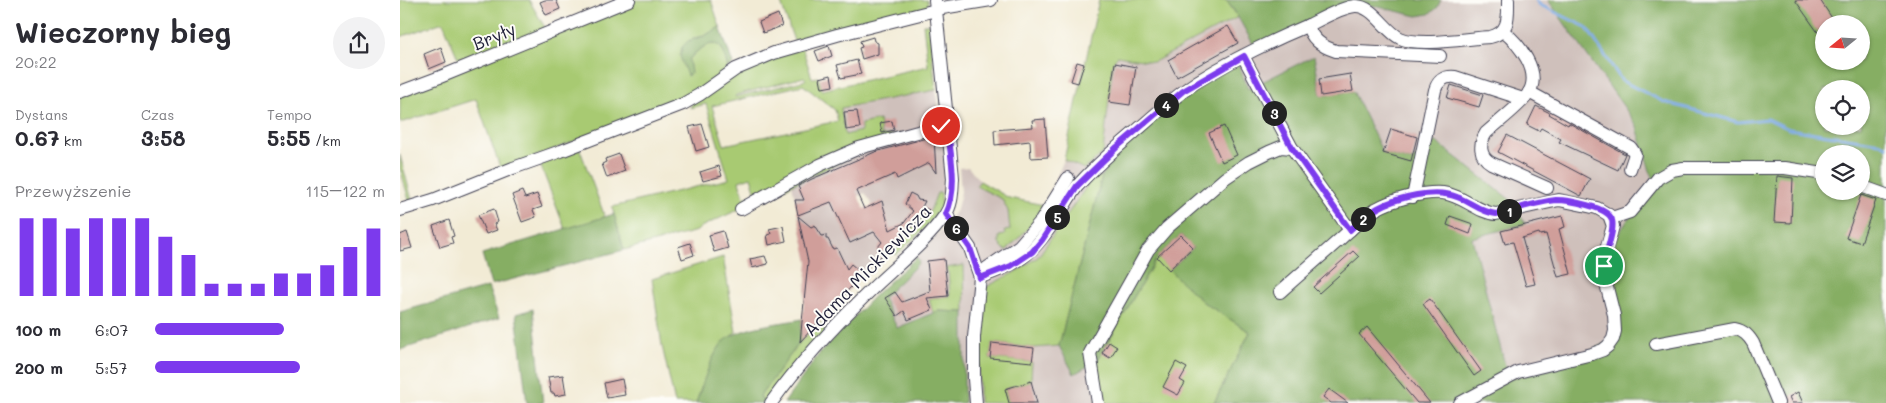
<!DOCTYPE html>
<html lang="pl">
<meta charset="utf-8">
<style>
:root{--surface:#fff;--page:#f2f2f3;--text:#2b2b33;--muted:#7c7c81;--accent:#7c3aed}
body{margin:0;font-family:Mali,sans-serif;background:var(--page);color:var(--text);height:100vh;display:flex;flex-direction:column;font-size:19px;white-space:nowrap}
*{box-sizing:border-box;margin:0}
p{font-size:16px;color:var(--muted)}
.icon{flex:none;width:28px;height:28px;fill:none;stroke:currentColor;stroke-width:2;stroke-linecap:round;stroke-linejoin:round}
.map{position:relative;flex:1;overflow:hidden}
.sheet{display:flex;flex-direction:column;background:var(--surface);width:400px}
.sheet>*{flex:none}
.needle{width:32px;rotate:252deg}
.fabs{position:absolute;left:1415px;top:15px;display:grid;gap:10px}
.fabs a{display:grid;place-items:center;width:55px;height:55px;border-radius:50%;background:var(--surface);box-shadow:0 1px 4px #0004;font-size:25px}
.pin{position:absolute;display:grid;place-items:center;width:42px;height:42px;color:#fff;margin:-21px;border:2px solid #fff;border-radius:50%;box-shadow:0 1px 5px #0007}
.km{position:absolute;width:25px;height:25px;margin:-12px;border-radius:50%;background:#222;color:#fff;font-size:14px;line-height:25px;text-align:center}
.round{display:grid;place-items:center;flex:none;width:52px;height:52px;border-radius:26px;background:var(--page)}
.overview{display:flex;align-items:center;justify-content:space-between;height:85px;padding:0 15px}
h1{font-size:28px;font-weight:800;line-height:38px}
.stats{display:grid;grid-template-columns:repeat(3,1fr);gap:8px;height:85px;padding:5px 15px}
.stats div{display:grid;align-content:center}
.stats b{font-size:21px;font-weight:800}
.stats small{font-size:14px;font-weight:400}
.stats p{font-size:14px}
.chart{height:140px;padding:10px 15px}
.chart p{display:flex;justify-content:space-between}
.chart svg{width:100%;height:90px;margin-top:5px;stroke:var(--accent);stroke-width:6}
ul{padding:0 15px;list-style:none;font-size:16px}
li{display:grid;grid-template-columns:80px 60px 1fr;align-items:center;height:38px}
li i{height:12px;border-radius:6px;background:var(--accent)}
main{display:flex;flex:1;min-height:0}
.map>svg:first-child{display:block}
</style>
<main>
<section class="sheet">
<div class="overview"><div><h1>Wieczorny bieg</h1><p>20:22</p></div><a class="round"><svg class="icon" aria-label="share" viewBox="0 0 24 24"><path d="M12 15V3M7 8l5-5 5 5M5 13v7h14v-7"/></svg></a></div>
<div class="stats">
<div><p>Dystans</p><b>0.67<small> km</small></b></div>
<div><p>Czas</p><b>3:58</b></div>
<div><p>Tempo</p><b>5:55<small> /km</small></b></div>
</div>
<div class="chart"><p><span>Przewyższenie</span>115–122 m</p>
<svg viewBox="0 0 160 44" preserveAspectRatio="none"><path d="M5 44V6M15 44V6M25 44V11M35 44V6M45 44V6M55 44V6M65 44V15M75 44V24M85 44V38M95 44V38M105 44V38M115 44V33M125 44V33M135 44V29M145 44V20M155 44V11"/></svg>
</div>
<ul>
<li><b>100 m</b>6:07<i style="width:56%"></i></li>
<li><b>200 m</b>5:57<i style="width:63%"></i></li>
</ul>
</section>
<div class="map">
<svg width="1486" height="403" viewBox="0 0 1486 403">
<rect width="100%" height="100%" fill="#fdfcf7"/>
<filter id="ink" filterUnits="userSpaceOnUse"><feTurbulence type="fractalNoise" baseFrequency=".02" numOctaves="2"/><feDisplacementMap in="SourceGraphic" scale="10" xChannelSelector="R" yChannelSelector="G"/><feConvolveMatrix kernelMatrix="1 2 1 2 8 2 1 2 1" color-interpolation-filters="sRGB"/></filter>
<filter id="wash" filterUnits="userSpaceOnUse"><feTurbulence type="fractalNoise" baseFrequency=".0096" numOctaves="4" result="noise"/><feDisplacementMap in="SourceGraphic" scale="20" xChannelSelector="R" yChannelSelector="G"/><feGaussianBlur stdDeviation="1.12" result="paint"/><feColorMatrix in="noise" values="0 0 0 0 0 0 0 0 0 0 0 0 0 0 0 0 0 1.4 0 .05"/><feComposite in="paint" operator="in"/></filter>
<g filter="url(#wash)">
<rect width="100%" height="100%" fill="#f2ebd5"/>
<g fill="#cfc0bb" fill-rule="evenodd">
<polygon points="1041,0 1148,0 1236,124 1253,181 1219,336 1210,350 1114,379 1105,365 1072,238 1124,224 1112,201 1011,161 983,153 953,91 921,96 914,56 848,90 838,64 718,151 702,176 659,345 781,235 793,247 769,270 814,403 564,403 564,312 497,328 483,298 515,267 519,262 517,257 545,226 557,209 561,192 559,168 568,167 580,181 609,198 644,205 664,160 684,169 713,62 718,56 754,62 838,17 856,49 958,2 1017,16 1029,14 1037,8"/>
<path d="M536,90l13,96 -1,8 -11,-1 -7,18 -6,8 -55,50 -69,73 8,-80 -16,-77 54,-35 -5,-42zM465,193l6,9 7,22 -38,-20z"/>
</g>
<g fill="#a8ca72" stroke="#657656" fill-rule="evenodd">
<polygon points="0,0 129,0 147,31 61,66 43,22 0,37"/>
<path d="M235,0h76l9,27 -16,9 -10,2 -5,22c5,-8 25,-24 33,-11 3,5 4,13 6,19l-28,24 -199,78 -25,-71 -76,24v-29z"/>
<polygon points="380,0 527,0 528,7 394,41"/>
<polygon points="699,0 826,0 838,17 754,62 717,56 713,62 703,153 684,169 664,160"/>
<path d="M523,24h6l7,66 -95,18 4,27 16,-4v-7l18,-4 2,16 54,-5 1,4 -65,14 -15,6 -155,72 -4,4 -73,19 -12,-43 117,-28 -23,-75 -16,4 3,-6 41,-28 68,-27 10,31 6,-1 4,13 106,-24zM404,77l2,2 -3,2 -68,16 1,-2zM403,85l32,25 3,11 -114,24 -12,-39zM351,177l5,17 -12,4 -5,-17z"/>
<polygon points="179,147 205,217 165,229 140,164"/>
<polygon points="0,155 13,204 10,204 0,168"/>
<polygon points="702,176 659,346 634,348 592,343 590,358 632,362 631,381 605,389 609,403 579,403 579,327 584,290 588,286 617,271 638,257 693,177"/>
<polygon points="580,181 609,198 644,205 633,223 606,251 599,244 599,236 605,235 604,231 610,230 608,211 602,199 576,186"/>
<path d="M537,193h4c0,4 1,9 0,12 -3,15 -34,39 -45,50l-6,-6 40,-38z"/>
<polygon points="323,257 336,332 321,345 310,365 296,403 275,403 262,346 252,279"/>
<polygon points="757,257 803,302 850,332 814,403 700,403 697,361"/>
<polygon points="564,265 565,312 538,311 533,313 529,299 531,298 550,296 548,271 546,268"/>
<polygon points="419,322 426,330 366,403 364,403 360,396 400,342"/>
</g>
<g fill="#86ae64" stroke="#546850" fill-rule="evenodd">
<polygon points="826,0 1041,0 1037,8 1029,14 1017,16 958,2 856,49 835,12"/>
<path d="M1148,0h338v403h-672l36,-71 -47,-30 -34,-32 24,-22 -12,-13 -24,22 -60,104 -23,13 -15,-28 43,-170 16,-25 52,-43 30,-22 38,-23 10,26 66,-33 7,40 32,-5 30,62 28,8 24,-20 77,60 13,23 -53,14 33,127 9,13 47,-12 58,-30 -5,-95 39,-60 -17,-57zM1424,24h37v37h-37zM1424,89h37v37h-37zM1424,154h37v37h-37z"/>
<path d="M320,27l13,37 -5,4c-2,-6 -3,-14 -6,-19 -8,-13 -28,3 -33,11l2,13 -4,3 -7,-20 2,-9 6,-6 16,-5z"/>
<polygon points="214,214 224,250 91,285 82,254"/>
<polygon points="517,257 519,262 515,267 483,298 497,328 538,311 564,312 564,403 384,403 419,354 477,293"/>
<polygon points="88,287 99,318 0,350 0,312"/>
<polygon points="133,309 143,403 127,403 116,314"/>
<path d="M402,319l-2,23 -40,54 4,7h-68c7,-19 12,-40 24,-57 14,-20 59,-22 82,-27z"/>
</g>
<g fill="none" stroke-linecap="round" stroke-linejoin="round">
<polyline stroke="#7ba9e4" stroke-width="3" points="1136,0 1140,5 1186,27 1222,81 1264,102 1338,122 1368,119 1389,129 1480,143 1486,146"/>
</g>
<g id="blocks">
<g fill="#d09e9a">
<polygon points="145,0 156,0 160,9 146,15 140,2"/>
<polygon points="1395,0 1420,0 1436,24 1424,24 1424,41"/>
<polygon points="378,14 382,26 363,33 359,22"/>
<polygon points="828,26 838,43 777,77 768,60"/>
<polygon points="473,37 474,41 478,43 478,54 462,59 459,48 462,47 460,41"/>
<polygon points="429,46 432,56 419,61 415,51"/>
<polygon points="41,47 46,62 29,69 24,54"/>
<polygon points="457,60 461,74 441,78 437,65"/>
<polygon points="677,62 684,64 678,83 671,81"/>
<polygon points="715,63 736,67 730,105 709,102"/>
<polygon points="950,74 953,91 921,96 919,79"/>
<polygon points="431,75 433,86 422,88 420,78"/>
<polygon points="1051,85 1083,95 1079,107 1047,98"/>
<polygon points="1136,106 1150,113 1149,114 1168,125 1169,123 1225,154 1218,170 1159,142 1161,139 1141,128 1139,131 1127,125"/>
<polygon points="457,111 460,128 446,130 444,112"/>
<polygon points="645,119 648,157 631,158 630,141 595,145 594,130 633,127 632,120"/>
<polygon points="492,121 494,130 482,133 480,123"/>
<polygon points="302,124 309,147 296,151 289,127"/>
<polygon points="824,126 837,155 822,162 809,133"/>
<polygon points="991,129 1017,137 1011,161 983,153"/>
<polygon points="1107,135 1190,179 1181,196 1098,152"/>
<polygon points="534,136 536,173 529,163 497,179 495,174 456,191 464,209 482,201 490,230 504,223 513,211 505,204 510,193 516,196 518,200 525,201 522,207 529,210 476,261 478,247 482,242 474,232 450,243 431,202 398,215 395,200 404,200 398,186 412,179 475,152"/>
<polygon points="219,154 225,171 207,178 202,164 206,162 205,159"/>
<polygon points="319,166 322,176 303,181 300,172"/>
<polygon points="1377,176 1393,178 1391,223 1374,222"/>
<polygon points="122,191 125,198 137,194 142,207 133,210 136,217 122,222 112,195"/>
<polygon points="1461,195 1476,200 1461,243 1446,238"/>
<polygon points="94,209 98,222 94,224 97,230 86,234 78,215"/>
<polygon points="398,216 411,227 415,225 422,236 426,235 426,239 428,239 433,249 437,248 447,269 451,264 463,274 400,342 408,262"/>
<polygon points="1050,216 1073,224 1070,234 1047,225"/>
<polygon points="1162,216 1165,227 1159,229 1171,274 1158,277 1146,234 1140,235 1139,233 1122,238 1135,284 1126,286 1113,242 1105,244 1101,231"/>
<polygon points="49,220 54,236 51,237 53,243 40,247 33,226"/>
<polygon points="383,226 386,241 369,245 367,235 371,234 369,229"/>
<polygon points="323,231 328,248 314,252 309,235"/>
<polygon points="7,232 12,248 0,251 0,235"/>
<polygon points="781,235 793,247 769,270 757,257"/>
<polygon points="290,243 294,255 282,259 278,247"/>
<polygon points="953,251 959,257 919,293 913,287"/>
<polygon points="365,256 368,264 352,268 350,259"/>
<polygon points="544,259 548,296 527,298 532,310 508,320 504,311 497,316 485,298 495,292 502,302 530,291 527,261"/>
<polygon points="1030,299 1081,371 1074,376 1023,304"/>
<polygon points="967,327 1030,403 1017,403 959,334"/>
<polygon points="709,342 717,347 710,358 702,353"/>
<polygon points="592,343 634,348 632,362 590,358"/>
<polygon points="776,362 787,368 780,380 785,383 778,395 763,387"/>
<polygon points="163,375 166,394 155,396 154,393 151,393 148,377"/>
<polygon points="222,379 225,395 207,398 204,383"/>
<polygon points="631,381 637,403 609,403 605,389"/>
<polygon points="929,389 948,403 931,403 923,397"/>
<polygon points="1398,392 1403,403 1392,403 1389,397"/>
</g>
</g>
</g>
<g filter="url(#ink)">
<use href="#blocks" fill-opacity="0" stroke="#414052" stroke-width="1"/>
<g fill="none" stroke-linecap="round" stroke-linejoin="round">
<defs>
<g id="minor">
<polyline points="536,9 591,0"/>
<path d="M908,25c3,14 15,22 28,26l104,5"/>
<path d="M1103,31c15,12 40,41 25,63 -8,12 -30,28 -42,39 -7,11 -7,23 5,30l56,25"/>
<polyline points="843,56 892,148"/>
<polyline points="0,92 40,77 229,0"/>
<polyline points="1129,92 1231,148 1235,154 1230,169"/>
<polyline points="1461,186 1486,195"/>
<path d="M1013,197l22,-107c3,-10 10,-14 20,-13l68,22"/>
<polyline points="341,209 420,165 459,148 547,124"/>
<polyline points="0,210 33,200 113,168 161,151 283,104 299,95 336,69 374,53 437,35 536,10"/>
<path d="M546,214l24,34 10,29c43,-14 55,-26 80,-64 6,-10 12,-22 21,-31 18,-20 40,-38 61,-56 18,-16 36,-32 56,-45 35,-22 73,-40 111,-56 12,-6 33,-18 46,-19 18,-1 30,25 45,32 20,9 68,0 90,-1 20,-4 18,-21 18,-37"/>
<polyline points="1212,218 1230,212 1258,178 1272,170 1283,168 1385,168 1424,174"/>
<path d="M880,292c19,-17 39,-34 58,-51 12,-11 24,-23 38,-32 15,-9 49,-18 67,-16 19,2 35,20 53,21l63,-14 38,8 12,7 4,11 -8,27 -1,23 10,39 1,16 -2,8 -5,7 -5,4 -11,4 -74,18 -58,31"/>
<path d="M1256,344l79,-15c9,2 13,6 18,14l25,60"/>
<path d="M371,403c30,-42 65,-79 102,-115 22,-21 56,-49 72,-73 8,-11 7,-25 8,-37l-18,-178"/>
<polyline points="576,403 574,379 574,337 580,277 587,268 619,246 641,221 668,178"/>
<polyline points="698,403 690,353 748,250 767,228 825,178 849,162 869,152 881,147 892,148 950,230"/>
</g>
</defs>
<use href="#minor" stroke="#414052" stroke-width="14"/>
<use href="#minor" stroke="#fff" stroke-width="12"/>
</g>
</g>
<g fill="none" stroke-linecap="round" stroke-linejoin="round" filter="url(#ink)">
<defs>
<path id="route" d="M541,126l6,-2c3,29 12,63 -1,90l24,34 10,30 31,-12 21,-14 10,-12 35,-54 40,-39 66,-56 61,-35 48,92 58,82c9,-8 17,-16 28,-22 20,-11 57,-20 79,-11 12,4 25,16 39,17 19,-4 40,-12 60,-14 12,0 53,7 56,20 3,11 -7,33 -8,46"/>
</defs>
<use href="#route" stroke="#fff" stroke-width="10"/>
<use href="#route" stroke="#7c3aed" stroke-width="6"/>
</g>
<g text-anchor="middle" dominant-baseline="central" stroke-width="4" stroke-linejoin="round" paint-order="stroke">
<g font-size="18" fill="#22223b" stroke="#fdfcf7">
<text transform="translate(94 36) rotate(-22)">Bryły</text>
<text transform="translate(467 270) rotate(-46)">Adama Mickiewicza</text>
</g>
</g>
</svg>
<div class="fabs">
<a><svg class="needle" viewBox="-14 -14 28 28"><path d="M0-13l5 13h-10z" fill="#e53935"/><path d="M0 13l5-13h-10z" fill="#7c7c81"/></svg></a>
<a><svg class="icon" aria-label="locate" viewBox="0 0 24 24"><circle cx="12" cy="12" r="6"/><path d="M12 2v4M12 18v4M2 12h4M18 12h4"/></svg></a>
<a><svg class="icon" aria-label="layers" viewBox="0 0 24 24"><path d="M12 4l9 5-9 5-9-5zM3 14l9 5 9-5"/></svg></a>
</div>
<div class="pin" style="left:1204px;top:266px;background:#1e9e55"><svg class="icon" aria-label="arrive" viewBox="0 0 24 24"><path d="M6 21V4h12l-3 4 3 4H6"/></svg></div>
<div class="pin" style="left:541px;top:126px;background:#d93025"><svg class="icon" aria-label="check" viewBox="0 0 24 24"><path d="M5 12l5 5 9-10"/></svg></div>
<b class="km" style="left:1109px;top:211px">1</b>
<b class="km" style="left:963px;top:219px">2</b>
<b class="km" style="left:874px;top:113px">3</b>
<b class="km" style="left:766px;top:105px">4</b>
<b class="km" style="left:657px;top:217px">5</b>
<b class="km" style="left:556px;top:228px">6</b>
</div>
</main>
